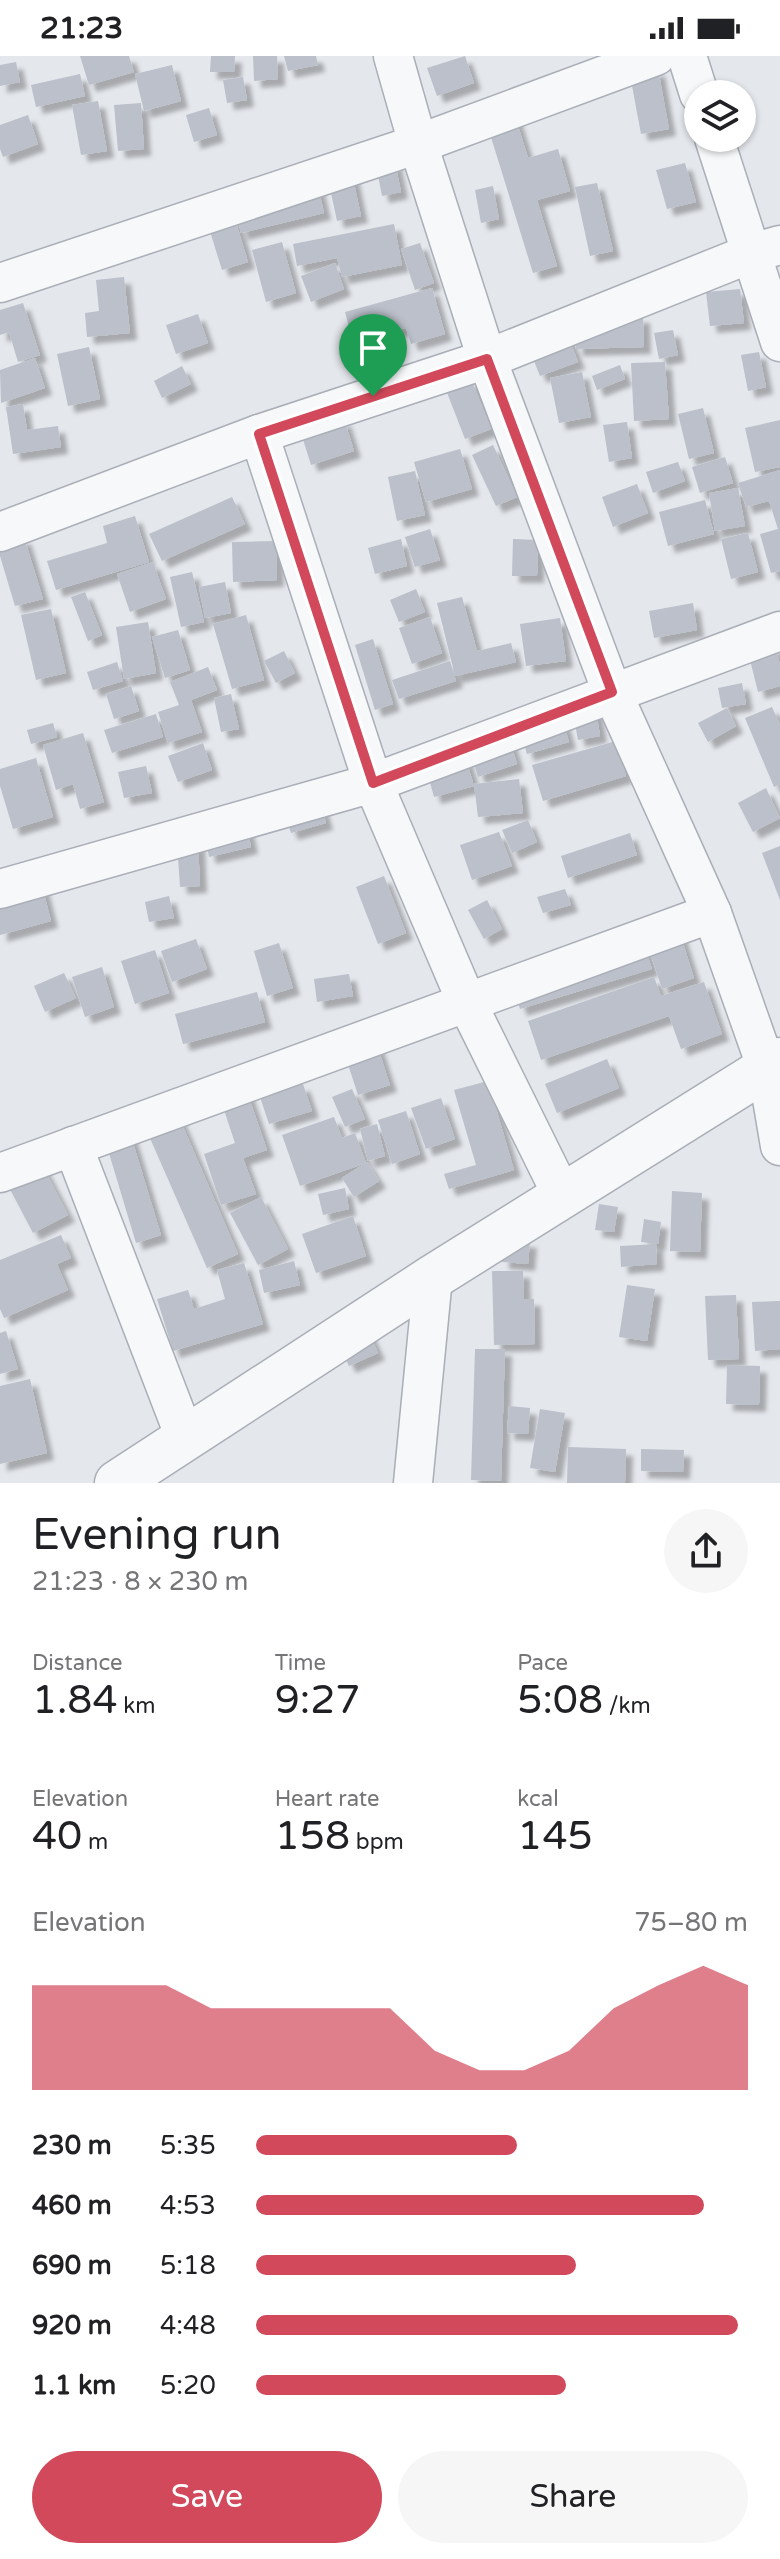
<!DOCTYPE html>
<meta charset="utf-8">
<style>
:root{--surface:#fff;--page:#f6f6f6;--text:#202124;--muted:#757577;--accent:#d1495b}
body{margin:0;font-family:"Varela Round",sans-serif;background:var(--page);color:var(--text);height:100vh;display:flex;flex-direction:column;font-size:30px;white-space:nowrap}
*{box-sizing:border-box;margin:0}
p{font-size:26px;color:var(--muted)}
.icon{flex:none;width:44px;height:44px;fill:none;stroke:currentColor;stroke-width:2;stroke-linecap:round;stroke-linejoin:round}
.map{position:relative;height:1427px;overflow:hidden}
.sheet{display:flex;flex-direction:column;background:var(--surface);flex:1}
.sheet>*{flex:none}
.fabs{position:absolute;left:684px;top:24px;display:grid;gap:16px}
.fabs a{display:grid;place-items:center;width:72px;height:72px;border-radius:50%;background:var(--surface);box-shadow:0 2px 6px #0004;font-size:40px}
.pin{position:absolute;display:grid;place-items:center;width:68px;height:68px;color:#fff;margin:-82px -34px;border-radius:50% 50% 50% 0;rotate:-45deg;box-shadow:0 0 8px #0007}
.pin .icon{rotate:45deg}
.round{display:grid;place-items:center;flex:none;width:84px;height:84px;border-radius:42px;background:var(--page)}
.overview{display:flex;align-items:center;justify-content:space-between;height:136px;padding:0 32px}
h1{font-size:44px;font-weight:600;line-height:60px}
.stats{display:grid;grid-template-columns:repeat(3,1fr);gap:12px;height:136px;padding:8px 32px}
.stats div{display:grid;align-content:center}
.stats b{font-size:40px;font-weight:600}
.stats small{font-size:22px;font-weight:400}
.stats p{font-size:22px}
.chart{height:224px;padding:16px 32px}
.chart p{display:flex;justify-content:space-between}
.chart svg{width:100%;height:144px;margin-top:8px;fill:var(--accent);opacity:.7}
.primary-button{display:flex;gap:16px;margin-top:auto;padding:16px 32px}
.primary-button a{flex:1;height:92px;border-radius:48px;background:var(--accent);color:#fff;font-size:32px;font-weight:600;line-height:92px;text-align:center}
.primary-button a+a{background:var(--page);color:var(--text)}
ul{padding:0 32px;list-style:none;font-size:26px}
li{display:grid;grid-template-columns:128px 96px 1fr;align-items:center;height:60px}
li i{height:20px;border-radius:10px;background:var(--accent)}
.status{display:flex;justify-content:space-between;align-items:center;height:56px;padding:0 40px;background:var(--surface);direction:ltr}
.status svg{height:22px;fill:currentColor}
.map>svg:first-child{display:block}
</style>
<div class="status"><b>21:23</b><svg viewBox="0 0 49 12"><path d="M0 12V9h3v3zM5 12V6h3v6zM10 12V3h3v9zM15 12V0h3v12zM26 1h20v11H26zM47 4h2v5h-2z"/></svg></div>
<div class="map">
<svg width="780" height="1427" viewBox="0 0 780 1427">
<defs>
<filter id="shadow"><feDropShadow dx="7" dy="7" stdDeviation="2" flood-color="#0004"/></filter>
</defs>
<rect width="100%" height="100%" fill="#e4e7ec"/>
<g fill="#bbc0ca" filter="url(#shadow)">
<polygon points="80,0 129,0 134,16 89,29"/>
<polygon points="211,0 235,0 234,16 210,16"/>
<polygon points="253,0 277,0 278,23 254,25"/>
<polygon points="284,0 316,0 318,9 288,15"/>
<polygon points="465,0 474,27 437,40 427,12"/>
<polygon points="16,6 20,26 0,30 0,9"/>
<polygon points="172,9 181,45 144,55 135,18"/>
<polygon points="658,13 669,73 641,78 630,19"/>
<polygon points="80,18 85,40 36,51 31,29"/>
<polygon points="243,21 247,44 227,47 223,24"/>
<polygon points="98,45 107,95 81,99 72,49"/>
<polygon points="141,47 144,93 118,95 114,49"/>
<polygon points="209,52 217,79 194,86 186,59"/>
<polygon points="514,57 528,102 558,93 570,135 537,144 557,210 533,217 486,65"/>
<polygon points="28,59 38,88 3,101 0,93 0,69"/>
<polygon points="395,106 401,136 382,140 376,109"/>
<polygon points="685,107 696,146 667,153 656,114"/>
<polygon points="352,118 361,160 337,165 328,123"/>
<polygon points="317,127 324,157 241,177 234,148"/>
<polygon points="597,127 613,195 590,200 575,131"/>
<polygon points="493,130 499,163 481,167 475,134"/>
<polygon points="234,160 248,206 222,214 208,169"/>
<polygon points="394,168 402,209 342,221 337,202 297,210 293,188"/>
<polygon points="282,186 296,237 266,246 252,194"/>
<polygon points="420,187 434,227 415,234 401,193"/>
<polygon points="335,207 344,233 311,246 301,220"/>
<polygon points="124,221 130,277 87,281 85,257 99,255 96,224"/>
<polygon points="432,232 445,278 411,288 406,272 353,286 345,256"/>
<polygon points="740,233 744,267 710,270 706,236"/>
<polygon points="23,247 40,299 18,306 9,276 0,279 0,254"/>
<polygon points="198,258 208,287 176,298 166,269"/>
<polygon points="643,260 644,291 576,293 575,262"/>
<polygon points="673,274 678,299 659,303 654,277"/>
<polygon points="566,275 578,306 540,320 528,290"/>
<polygon points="89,291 100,343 68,350 57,298"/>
<polygon points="759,296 766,331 748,335 741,299"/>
<polygon points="35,302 45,332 1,347 0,314"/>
<polygon points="665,306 669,363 634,365 631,307"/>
<polygon points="620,309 625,323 597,334 592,320"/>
<polygon points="182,310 191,328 162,342 154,325"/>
<polygon points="582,316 591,361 559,367 550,322"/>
<polygon points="471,323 491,373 465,383 446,334"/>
<polygon points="23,348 27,374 58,370 61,391 13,398 6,351"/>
<polygon points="703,352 714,397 689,403 678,358"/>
<polygon points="344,363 354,395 311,409 301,377"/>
<polygon points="780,364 780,411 755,416 745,372"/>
<polygon points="627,366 632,402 609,406 603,369"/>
<polygon points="493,389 517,441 496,450 472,399"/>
<polygon points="460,393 472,433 426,446 414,406"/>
<polygon points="725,401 733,427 700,437 692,411"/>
<polygon points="678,406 685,425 653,437 646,416"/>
<polygon points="780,414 780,515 771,517 760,478 778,473 769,445 746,451 738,427"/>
<polygon points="415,415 425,459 397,465 388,421"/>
<polygon points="637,428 648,457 613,471 602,441"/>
<polygon points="738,432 745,470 715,475 709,437"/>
<polygon points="232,441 245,468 162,505 149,478"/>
<polygon points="705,444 714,478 668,490 659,456"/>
<polygon points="135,460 149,506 56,534 47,505 107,487 103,470"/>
<polygon points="430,473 440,504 415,511 405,481"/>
<polygon points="748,477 758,516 731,523 721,483"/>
<polygon points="24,481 43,543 15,550 0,500 0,488"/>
<polygon points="401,483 407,510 375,518 368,492"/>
<polygon points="513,483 538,484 537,520 512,520"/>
<polygon points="276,485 277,524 233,526 232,486"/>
<polygon points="153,506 166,543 130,556 117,518"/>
<polygon points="192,516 204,566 181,571 170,521"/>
<polygon points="225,526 231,557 205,562 199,531"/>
<polygon points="416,533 425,556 399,566 390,544"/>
<polygon points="85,536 102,579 88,585 71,541"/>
<polygon points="462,541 477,595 511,587 516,606 455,620 437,547"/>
<polygon points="693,547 697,574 654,582 649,555"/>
<polygon points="51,553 66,617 36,624 21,559"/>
<polygon points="246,559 264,624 232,633 213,568"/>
<polygon points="430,561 442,597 412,608 399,572"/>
<polygon points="560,562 566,605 526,610 520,568"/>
<polygon points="148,566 156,617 124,623 116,571"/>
<polygon points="178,574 190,614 165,622 152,581"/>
<polygon points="373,583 393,648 375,654 355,589"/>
<polygon points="775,590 780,609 780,630 758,636 748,596"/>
<polygon points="284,595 295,617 276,627 264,605"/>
<polygon points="450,605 456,625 399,643 392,624"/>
<polygon points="117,606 123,625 93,634 87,616"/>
<polygon points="208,611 217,634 191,644 202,676 168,687 158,656 179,649 170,626"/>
<polygon points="742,627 746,648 722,652 718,632"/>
<polygon points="131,630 139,655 114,663 106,638"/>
<polygon points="231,638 239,673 221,676 214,642"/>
<polygon points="595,649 600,680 578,684 572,652"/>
<polygon points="772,651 780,669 780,728 774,731 745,662"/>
<polygon points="727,652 736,670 708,686 698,667"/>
<polygon points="156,658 163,681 112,697 104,674"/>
<polygon points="561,659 569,686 527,698 519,671"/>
<polygon points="53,667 57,681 31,688 27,674"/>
<polygon points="507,676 517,708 478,721 468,688"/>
<polygon points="83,677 104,746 80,753 73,728 56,734 43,689"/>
<polygon points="459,680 474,730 434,741 420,690"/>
<polygon points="616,685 626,720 543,745 532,709"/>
<polygon points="203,687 212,714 178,726 168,700"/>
<polygon points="36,702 53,761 13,773 0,730 0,713"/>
<polygon points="146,710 152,737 124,742 118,716"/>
<polygon points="519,723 523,757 478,761 474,728"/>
<polygon points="766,732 780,762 753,776 738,747"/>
<polygon points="319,742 326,767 291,777 283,753"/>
<polygon points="528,764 537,786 512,797 502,774"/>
<polygon points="246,767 251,791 209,801 204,776"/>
<polygon points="499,776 512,810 472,824 460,789"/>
<polygon points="630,777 637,799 568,822 561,800"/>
<polygon points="198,786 200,830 180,831 177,787"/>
<polygon points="780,790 780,844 762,797"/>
<polygon points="384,820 406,877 378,888 356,831"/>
<polygon points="40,822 51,865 0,879 0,832"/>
<polygon points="565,833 571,849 543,857 537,841"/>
<polygon points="169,840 174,862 149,866 145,846"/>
<polygon points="487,844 502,873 484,883 468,854"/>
<polygon points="676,865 694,922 662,933 643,875"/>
<polygon points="640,876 652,913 520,953 509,916"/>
<polygon points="196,883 207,913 172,926 161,895"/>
<polygon points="279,887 293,932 267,940 254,895"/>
<polygon points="155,894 169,937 135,948 121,905"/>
<polygon points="102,911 114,951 85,961 72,921"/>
<polygon points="64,917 76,942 45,956 34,930"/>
<polygon points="349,918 353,940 317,946 314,923"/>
<polygon points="654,921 661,940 704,926 722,978 681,993 669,960 541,1004 528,965"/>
<polygon points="257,936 265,966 183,988 175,958"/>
<polygon points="375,983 390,1029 358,1039 343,993"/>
<polygon points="607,1003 619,1032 557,1057 545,1028"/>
<polygon points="488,1025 514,1114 449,1133 444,1118 476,1109 454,1034"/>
<polygon points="303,1028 312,1055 269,1068 260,1041"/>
<polygon points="246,1033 267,1094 243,1102 256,1138 221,1149 204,1098 235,1087 220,1042"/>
<polygon points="352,1033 365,1063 345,1071 332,1041"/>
<polygon points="441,1042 455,1083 426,1093 411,1052"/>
<polygon points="174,1050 238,1198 207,1212 142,1064"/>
<polygon points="406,1055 420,1098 392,1108 378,1064"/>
<polygon points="334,1061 342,1082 355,1077 366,1107 300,1130 282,1079"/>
<polygon points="377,1068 385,1100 368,1105 360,1073"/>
<polygon points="130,1077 161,1179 136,1187 105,1084"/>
<polygon points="37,1100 68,1159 33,1177 2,1118"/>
<polygon points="367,1106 379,1125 354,1141 342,1122"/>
<polygon points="345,1132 349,1153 323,1159 318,1138"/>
<polygon points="672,1135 702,1137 700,1196 670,1195"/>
<polygon points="261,1141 288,1193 258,1209 230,1157"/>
<polygon points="599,1148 618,1151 614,1176 595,1174"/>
<polygon points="353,1160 366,1200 316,1217 302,1178"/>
<polygon points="644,1163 661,1166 658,1188 641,1186"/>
<polygon points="61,1179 71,1202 57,1208 68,1234 4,1262 0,1253 0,1204"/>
<polygon points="503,1183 530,1185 528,1208 502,1206"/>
<polygon points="656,1188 657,1208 621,1211 620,1190"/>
<polygon points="294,1205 300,1229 264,1237 259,1214"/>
<polygon points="244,1207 263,1268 173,1295 157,1243 188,1234 194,1253 225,1243 217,1214"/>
<polygon points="492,1215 523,1215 524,1243 534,1243 535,1288 494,1289"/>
<polygon points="627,1229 655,1233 647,1285 619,1281"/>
<polygon points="736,1239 739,1303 708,1304 705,1240"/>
<polygon points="780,1245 780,1293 755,1295 752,1246"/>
<polygon points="6,1275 18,1313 0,1318 0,1277"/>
<polygon points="368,1275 378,1297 349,1310 339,1288"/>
<polygon points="475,1293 505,1293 501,1425 471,1424"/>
<polygon points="727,1309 760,1310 759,1349 726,1348"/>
<polygon points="30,1323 47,1397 0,1408 0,1330"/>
<polygon points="509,1350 530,1352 528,1378 507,1377"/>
<polygon points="540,1353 565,1357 555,1416 530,1412"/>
<polygon points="568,1391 626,1393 625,1427 567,1427"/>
<polygon points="641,1393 684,1394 683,1416 641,1415"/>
</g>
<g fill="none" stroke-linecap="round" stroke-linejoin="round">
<defs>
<g id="minor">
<polyline points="393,0 418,88 487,303 612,636 712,857 767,1013 780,1090"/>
<polyline points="687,0 699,38"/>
<polyline points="714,82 780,286"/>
<polyline points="0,227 418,88 656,0"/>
<polyline points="259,378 373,727 467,947 563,1141"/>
<polyline points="0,476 259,378 487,303 752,197 780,189"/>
<polyline points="0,833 373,727 780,575"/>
<polyline points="73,1090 186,1384"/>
<polyline points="0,1117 712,857"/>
<polyline points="413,1427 433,1221"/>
</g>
<polyline id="tertiary" points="117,1427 433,1221 780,1004"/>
</defs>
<use href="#minor" stroke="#a9aeb7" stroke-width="41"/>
<use href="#tertiary" stroke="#a9aeb7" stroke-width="47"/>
<use href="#minor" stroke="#f7f8fa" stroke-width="38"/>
<use href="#tertiary" stroke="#f7f8fa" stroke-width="44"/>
</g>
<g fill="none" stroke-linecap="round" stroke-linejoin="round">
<defs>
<polygon id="route" points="487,303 612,636 373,727 259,378"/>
</defs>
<use href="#route" stroke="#fff" stroke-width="16"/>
<use href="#route" stroke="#d1495b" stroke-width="10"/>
</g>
</svg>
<div class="fabs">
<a><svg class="icon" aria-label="layers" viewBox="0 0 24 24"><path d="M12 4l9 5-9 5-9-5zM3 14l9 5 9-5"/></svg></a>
</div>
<div class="pin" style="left:373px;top:340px;background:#1e9e55"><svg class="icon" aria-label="arrive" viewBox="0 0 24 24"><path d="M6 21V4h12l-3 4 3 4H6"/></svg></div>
</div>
<section class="sheet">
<div class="overview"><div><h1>Evening run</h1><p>21:23 · 8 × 230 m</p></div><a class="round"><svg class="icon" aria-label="share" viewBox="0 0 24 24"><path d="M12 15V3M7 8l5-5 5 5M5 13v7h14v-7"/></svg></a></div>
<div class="stats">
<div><p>Distance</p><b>1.84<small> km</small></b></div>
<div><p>Time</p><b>9:27</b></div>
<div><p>Pace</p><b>5:08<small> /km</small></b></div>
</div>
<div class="stats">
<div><p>Elevation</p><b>40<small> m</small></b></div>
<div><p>Heart rate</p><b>158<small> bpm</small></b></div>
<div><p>kcal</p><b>145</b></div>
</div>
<div class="chart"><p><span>Elevation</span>75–80 m</p>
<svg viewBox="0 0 160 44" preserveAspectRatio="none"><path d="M0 44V12L10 12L20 12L30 12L40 19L50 19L60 19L70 19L80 19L90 32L100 38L110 38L120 32L130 19L140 12L150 6L160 12V44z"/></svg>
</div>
<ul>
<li><b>230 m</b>5:35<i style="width:53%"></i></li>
<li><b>460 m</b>4:53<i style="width:91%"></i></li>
<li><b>690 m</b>5:18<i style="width:65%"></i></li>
<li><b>920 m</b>4:48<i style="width:98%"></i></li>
<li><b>1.1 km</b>5:20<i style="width:63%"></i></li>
</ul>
<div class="primary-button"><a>Save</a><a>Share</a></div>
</section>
